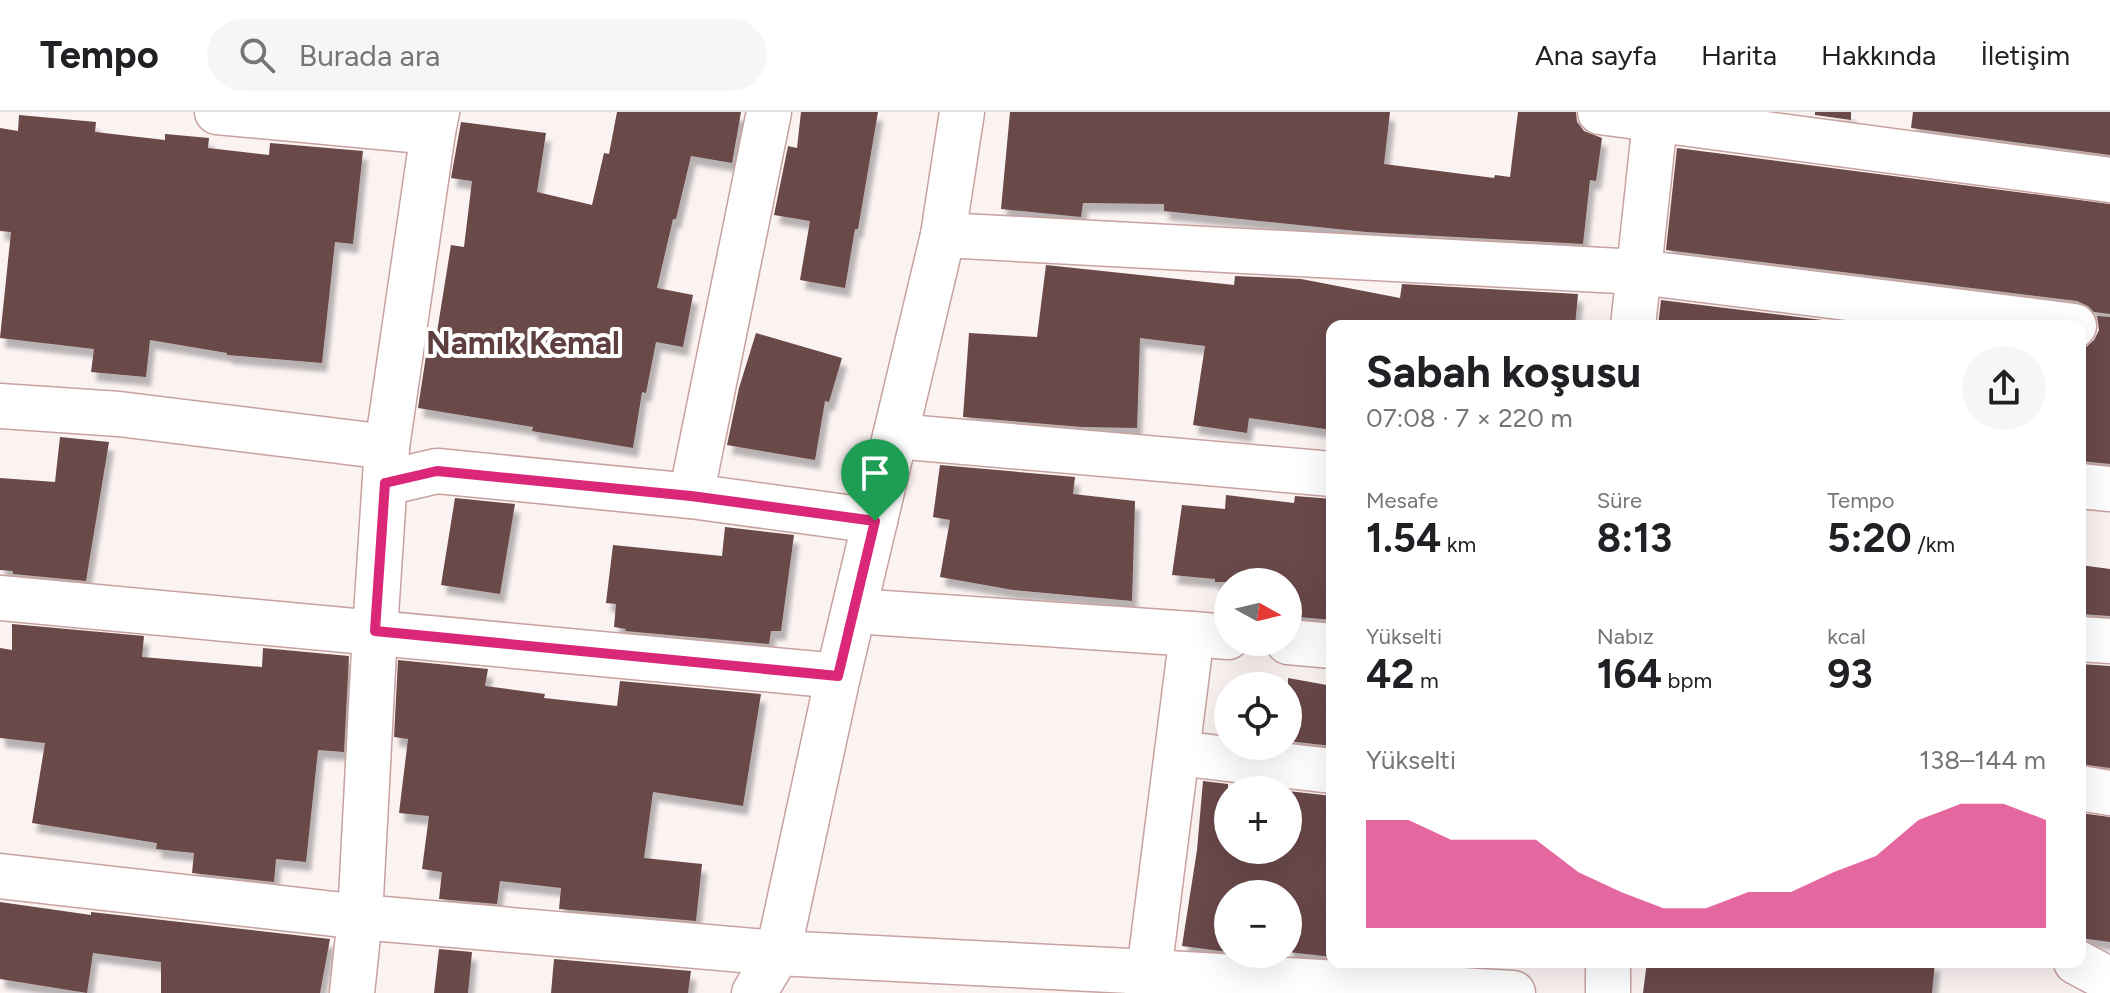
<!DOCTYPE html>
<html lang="tr">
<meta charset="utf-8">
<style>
:root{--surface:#fff;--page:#f6f6f6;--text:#202124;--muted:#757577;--line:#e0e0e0;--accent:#db2777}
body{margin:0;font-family:Figtree,sans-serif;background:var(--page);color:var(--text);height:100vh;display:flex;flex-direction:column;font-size:30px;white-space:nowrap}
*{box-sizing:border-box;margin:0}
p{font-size:26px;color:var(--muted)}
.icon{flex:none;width:44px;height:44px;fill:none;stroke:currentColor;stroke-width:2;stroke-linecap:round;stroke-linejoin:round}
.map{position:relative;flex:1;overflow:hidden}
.details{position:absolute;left:1326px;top:208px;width:760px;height:648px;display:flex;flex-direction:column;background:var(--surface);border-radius:16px;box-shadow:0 8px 32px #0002}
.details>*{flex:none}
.needle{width:52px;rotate:98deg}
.controls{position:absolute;left:1214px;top:456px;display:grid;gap:16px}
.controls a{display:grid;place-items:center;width:88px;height:88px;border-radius:50%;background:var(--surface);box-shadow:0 8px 32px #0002;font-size:40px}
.pin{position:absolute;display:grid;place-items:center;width:68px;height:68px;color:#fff;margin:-82px -34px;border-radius:50% 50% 50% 0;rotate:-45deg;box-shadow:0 0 8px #0007}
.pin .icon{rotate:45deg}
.round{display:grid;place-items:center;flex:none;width:84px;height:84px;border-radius:42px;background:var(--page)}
.headline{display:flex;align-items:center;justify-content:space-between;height:136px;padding:0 40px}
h1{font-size:44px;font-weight:700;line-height:60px}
.stats{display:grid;grid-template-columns:repeat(3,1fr);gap:12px;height:136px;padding:8px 40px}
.stats div{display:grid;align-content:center}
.stats b{font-size:40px;font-weight:700}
.stats small{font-size:22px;font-weight:400}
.stats p{font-size:22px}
.chart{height:224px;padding:16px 40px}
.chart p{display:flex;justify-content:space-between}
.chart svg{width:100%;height:144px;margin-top:8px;fill:var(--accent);opacity:.7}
header{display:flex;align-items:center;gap:48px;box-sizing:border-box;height:112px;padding:0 40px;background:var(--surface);border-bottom:2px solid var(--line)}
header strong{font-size:38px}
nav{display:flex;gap:44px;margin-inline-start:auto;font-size:28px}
.search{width:560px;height:72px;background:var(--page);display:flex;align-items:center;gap:20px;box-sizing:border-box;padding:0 28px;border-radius:44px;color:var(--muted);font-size:30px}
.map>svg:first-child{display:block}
</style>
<header>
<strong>Tempo</strong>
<div class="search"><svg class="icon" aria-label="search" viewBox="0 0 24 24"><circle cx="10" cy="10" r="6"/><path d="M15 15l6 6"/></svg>Burada ara</div>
<nav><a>Ana sayfa</a><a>Harita</a><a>Hakkında</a><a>İletişim</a></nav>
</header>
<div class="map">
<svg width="2110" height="881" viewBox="0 0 2110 881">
<defs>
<filter id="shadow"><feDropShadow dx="5" dy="9" stdDeviation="2" flood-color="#0004"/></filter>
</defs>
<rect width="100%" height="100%" fill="#fbf2f2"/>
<g fill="#6a4849" filter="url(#shadow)">
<polygon points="617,0 741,0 732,51 691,44 676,107 673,107 657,176 693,183 683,235 656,230 646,281 642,280 633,336 532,319 533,315 418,296 426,244 433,245 451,133 464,135 472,69 451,66 461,10 546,21 537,80 592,93 604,41 609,42"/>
<polygon points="801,0 878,0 858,117 855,117 845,176 800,168 810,109 774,103 788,34 797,36"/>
<polygon points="1010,0 1390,0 1384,52 1494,66 1495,63 1510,65 1518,0 1576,0 1577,10 1584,19 1602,26 1596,69 1590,68 1583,132 1366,120 1164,99 1164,92 1083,91 1081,105 1001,97"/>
<polygon points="1815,0 1851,0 1851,8 1815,3"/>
<polygon points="1913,0 2110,0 2110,43 1911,16"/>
<polygon points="19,3 96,10 95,20 165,28 165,22 209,26 208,36 269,43 270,31 363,39 353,132 335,130 322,251 227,243 227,241 150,228 146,265 91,260 94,237 0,226 11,120 0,119 0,16 18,19"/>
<polygon points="1677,36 2110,92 2110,202 2094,200 2088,194 2077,189 1666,138"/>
<polygon points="1046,153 1234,173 1235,164 1301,167 1400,186 1402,172 1578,182 1575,214 1332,214 1332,318 1249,306 1247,321 1193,313 1205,234 1140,226 1137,316 1082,315 963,305 969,221 1037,225"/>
<polygon points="1661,188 1871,214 1658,214"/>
<polygon points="2097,204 2110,205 2110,352 2080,349 2080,282 2085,236 2094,228 2099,218"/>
<polygon points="756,221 842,246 829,290 825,289 815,348 727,333 739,276"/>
<polygon points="60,325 109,330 86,469 13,462 13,459 0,458 0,366 55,370"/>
<polygon points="940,353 1075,365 1073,382 1135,389 1132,489 1013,478 940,465 950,408 933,405"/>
<polygon points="1226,383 1294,391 1295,384 1332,387 1332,508 1288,504 1288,470 1215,470 1215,467 1172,463 1182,393 1225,397"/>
<polygon points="455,386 515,392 500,482 441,473"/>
<polygon points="725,415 794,423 781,519 771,519 769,532 625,519 626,517 614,515 616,492 606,491 613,433 722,444"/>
<polygon points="2080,453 2110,457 2110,504 2080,502"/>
<polygon points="12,512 144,524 142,545 262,555 263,536 349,544 344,640 318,638 306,750 276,747 274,770 192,761 194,741 156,737 157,731 32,711 45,631 0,626 0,536 12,538"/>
<polygon points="398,548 488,557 485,574 545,582 544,586 617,594 620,569 761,582 743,694 653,680 644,746 702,752 696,809 559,797 561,776 500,769 497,792 439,787 442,760 422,757 429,704 399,701 408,627 394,625"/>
<polygon points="2080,552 2110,554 2110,656 2080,652"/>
<polygon points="1288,566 1332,574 1332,634 1288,629"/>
<polygon points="1203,669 1228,672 1228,738 1288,738 1288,679 1332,684 1332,845 1288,840 1288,782 1228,782 1228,840 1182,834 1197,738"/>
<polygon points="2080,701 2110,705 2110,830 2080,826"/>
<polygon points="0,790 91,803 91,800 330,827 320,881 161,881 161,850 93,841 87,881 0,867"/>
<polygon points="439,837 472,840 468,881 434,881"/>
<polygon points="554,847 691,859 688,881 551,881"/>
<polygon points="1647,850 1935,850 1932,881 1643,881"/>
</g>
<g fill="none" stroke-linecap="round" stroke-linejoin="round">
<defs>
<g id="minor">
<polyline points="217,0 433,20 437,0"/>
<polyline points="1600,0 2110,68"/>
<polyline points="943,123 1639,160 2074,214"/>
<polyline points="0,294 119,302 387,335"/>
<polyline points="895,324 1332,362"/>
<polyline points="385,371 437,359 691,384 875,409"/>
<polyline points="2080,374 2110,377"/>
<polyline points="691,384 769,0"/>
<polyline points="0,486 838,564"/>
<polyline points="1192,522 1228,525"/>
<polyline points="2080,527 2110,529"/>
<polyline points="1288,530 1332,534"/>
<polyline points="1177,641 1332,659"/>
<polyline points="2080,676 2110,681"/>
<polyline points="0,764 360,805 778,841 1149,860 1192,522 854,499"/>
<polyline points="2076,850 2110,868"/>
<polyline points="352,881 360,805 375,519 387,335 433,20"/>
<polyline points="754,881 778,841 838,564 943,123 962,0"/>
<polyline points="1147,881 1149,860 1513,881"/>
</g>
<g id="major">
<polyline points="1633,214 1656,0"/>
<polyline points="1608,881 1608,850"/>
</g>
</defs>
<use href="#minor" stroke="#c8a1a1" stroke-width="47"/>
<use href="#major" stroke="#c8a1a1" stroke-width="47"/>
<use href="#minor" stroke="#fff" stroke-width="44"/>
<use href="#major" stroke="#fff" stroke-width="44"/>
</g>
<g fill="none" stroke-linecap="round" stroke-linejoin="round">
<defs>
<polygon id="route" points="437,359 691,384 875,409 838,564 375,519 385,371"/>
</defs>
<use href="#route" stroke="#fff" stroke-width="16"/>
<use href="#route" stroke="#db2777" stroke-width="10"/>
</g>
<g text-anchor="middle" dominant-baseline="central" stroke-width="8" stroke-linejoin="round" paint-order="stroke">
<g font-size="32" font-weight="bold" fill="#5f3e3f" stroke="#fff">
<text x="523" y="231">Namık Kemal</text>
</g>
</g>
</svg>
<div class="controls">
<a><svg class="needle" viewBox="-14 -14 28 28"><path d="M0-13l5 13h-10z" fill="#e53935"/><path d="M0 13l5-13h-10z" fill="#757577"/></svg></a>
<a><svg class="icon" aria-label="locate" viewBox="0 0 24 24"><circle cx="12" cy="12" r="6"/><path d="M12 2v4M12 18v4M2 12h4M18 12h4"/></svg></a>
<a>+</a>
<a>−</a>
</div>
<div class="pin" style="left:875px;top:409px;background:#1e9e55"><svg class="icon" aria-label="arrive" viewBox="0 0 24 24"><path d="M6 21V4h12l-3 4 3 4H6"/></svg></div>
<section class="details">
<div class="headline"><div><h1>Sabah koşusu</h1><p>07:08 · 7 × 220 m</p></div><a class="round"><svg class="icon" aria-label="share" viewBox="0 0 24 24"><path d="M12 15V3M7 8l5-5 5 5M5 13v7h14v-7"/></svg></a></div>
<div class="stats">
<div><p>Mesafe</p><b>1.54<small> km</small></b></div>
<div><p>Süre</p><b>8:13</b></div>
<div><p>Tempo</p><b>5:20<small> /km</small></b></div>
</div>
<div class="stats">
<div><p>Yükselti</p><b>42<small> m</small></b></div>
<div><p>Nabız</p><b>164<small> bpm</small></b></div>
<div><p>kcal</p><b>93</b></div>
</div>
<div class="chart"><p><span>Yükselti</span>138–144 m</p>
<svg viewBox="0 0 160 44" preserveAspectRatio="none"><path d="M0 44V11L10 11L20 17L30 17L40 17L50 27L60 33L70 38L80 38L90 33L100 33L110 27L120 22L130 11L140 6L150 6L160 11V44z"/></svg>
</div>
</section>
</div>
